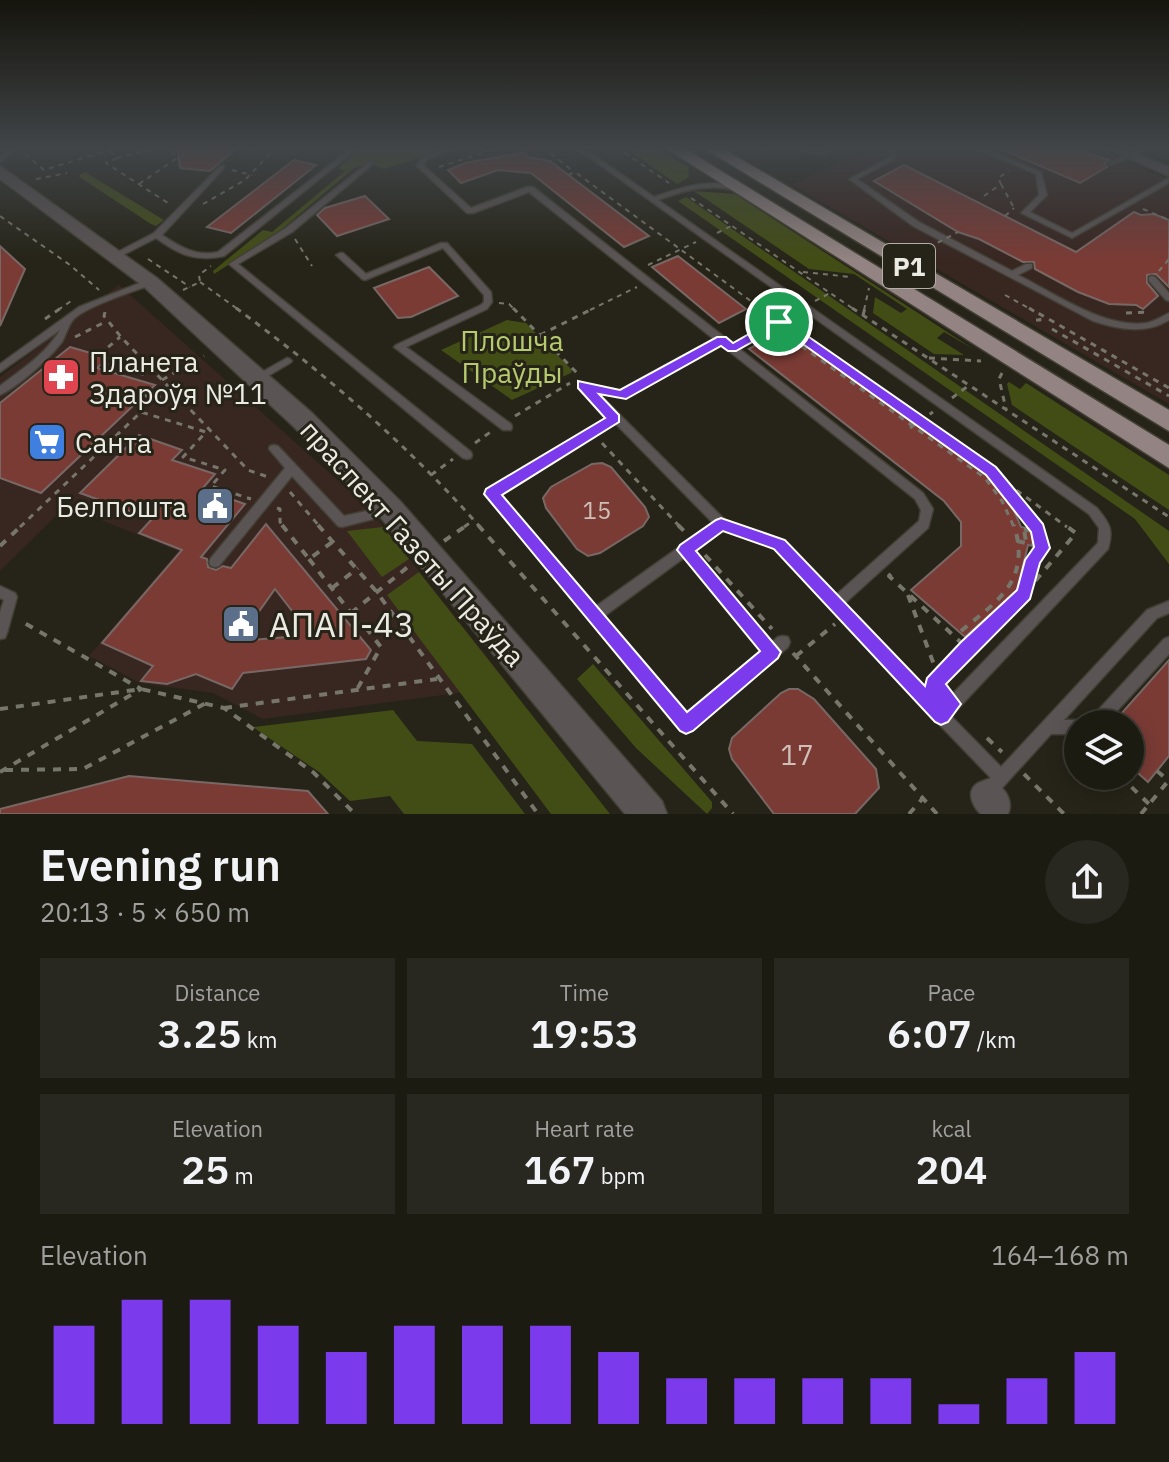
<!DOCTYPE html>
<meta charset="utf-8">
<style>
:root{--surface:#1c1b12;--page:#292820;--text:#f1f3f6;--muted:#a0a19f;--line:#3a3932;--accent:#7c3aed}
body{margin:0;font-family:"IBM Plex Sans",sans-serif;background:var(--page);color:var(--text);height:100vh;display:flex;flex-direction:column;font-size:30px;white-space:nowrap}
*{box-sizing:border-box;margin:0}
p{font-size:26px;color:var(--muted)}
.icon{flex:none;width:44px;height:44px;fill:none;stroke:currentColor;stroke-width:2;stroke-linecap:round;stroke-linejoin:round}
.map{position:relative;height:814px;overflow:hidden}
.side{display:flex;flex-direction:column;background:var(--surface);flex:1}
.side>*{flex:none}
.controls{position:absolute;left:1064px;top:710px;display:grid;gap:16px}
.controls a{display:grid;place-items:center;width:80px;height:80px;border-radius:50%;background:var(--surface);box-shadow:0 4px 20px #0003,0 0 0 2px var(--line);font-size:40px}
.pin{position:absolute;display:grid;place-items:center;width:68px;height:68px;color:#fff;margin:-34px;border:4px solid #fff;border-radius:50%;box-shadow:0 2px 8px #0007}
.round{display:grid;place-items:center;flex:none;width:84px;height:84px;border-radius:42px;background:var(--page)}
.overview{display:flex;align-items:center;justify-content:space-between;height:136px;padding:0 40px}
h1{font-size:44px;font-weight:600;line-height:60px}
.metrics{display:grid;grid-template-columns:repeat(3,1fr);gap:12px;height:136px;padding:8px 40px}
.metrics div{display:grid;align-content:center;border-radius:0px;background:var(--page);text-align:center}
.metrics b{font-size:40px;font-weight:600}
.metrics small{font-size:22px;font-weight:400}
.metrics p{font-size:22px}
.chart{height:224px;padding:16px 40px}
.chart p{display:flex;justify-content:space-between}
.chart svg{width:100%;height:144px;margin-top:8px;stroke:var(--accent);stroke-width:6}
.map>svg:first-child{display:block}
</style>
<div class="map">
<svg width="1169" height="814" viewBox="0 0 1169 814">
<rect width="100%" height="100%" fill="#262418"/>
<g fill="#382621">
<polygon points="874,147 1091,147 1169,180 1169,404 792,185"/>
<polygon points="119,285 369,508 510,686 263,719 213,693 140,683 89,656 178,551 66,506 0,571 0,377"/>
</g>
<g fill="#424d15">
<polygon points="363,147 452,147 384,169 369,163 353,169 275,235 214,274 213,271 263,230 272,232 345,171 338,168"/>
<polygon points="634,147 655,147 688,167 689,177 677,184 634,154"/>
<polygon points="86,172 88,174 164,220 156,226 151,224 81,178 79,175"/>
<polygon points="694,191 735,194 975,350 944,332 937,338 964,355 934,354 873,313 875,297 901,313 907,309 854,274 809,269"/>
<polygon points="686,197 1169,531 1169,564 1135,519 678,201"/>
<polygon points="507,320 526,323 572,370 571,373 512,400 441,350"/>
<polygon points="1009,382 1020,389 1026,383 1169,475 1169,510 1012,405 1007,384"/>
<polygon points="383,527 409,559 382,577 347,531"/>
<polygon points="419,572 610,814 551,814 387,595"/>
<polygon points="593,664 712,802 712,808 707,814 636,748 577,679"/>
<polygon points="393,710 417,741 472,744 525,814 404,814 390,796 350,801 319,772 253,727"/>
</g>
<g fill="#7a3b35" stroke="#786865" stroke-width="2" fill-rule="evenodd">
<polygon points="177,147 238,147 210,171 180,168"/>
<polygon points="996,147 1071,147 1109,160 1104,163 1107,167 1080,183"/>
<polygon points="526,152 527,157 550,161 649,236 624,247 531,173 498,170 461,183 448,170 465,163"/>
<polygon points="294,160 316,165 231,233 207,227"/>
<polygon points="904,165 1076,252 1134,212 1141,215 1154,214 1169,220 1169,287 1156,274 1147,275 1147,283 1158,296 1143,309 1136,305 1109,304 1078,292 1035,269 1034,262 1023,262 979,239 958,232 874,181"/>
<polygon points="365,196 389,219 337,236 317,215 325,208"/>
<polygon points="0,246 25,269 0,326"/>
<polygon points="678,256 746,309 719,323 652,267"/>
<polygon points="429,267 458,296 411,317 398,318 374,288"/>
<polygon points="784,329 989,476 1010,501 1021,527 1035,530 1038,547 1028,545 1017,590 965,637 911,590 961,546 961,522 944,501 749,349"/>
<polygon points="70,347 108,358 97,368 155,385 41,493 0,478 0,403"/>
<path d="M139,435l43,15 -10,10 43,14 -13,15 43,15 -44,53 6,2 1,8 8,3 7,-4 8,2 35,-44 105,126 -5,9 -123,14 -11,16 -36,-15 -29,10 -26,-3 12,-15 -51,-23 80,-93 -43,-17 13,-14 -72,-26zM275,589l24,31 -12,17 -49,4z"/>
<polygon points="602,463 611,467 645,507 649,517 643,526 600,553 588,556 577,549 546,508 543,498 551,487 592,464"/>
<polygon points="1169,660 1169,756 1148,782 1130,766 1130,724 1112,724"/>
<polygon points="789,689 798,689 814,699 876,769 879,788 855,814 774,814 732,759 729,749 732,738 781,693"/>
<polygon points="129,776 308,791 328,814 0,814 0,809"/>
</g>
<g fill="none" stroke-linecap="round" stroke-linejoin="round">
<defs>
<g id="service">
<polygon points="13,147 19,147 0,162 0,157"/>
<path d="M353,147h6l-135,109c-29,6 -44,-1 -68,-18l-39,20h-6l-1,-2 44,-23 66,-67h4v2l-62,67c18,12 34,22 56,17z"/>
<path d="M453,147h8l-34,12 -3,7 47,42 56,-21h6l390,306 10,16 -5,19 -84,76 97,102 157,-163 1,-15 -10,-14 -514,-367h7l72,50c28,-10 53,-18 83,-11l1,2 -4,2c-27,-7 -50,1 -76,10l439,308c12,15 17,21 11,41l-157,167 50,51 146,-157 22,-9v12l-12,5 -93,102h14l5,2 1,2h-6v10h-27l-49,54c7,7 10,17 6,26h-27c-8,-7 -16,-23 -3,-31 4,-2 9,-3 13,-5l-55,-57 -161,-173 -53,-18 -119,87 84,98 91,-78 5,-1 5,1 2,5 -2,5 -97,83 -5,2 -5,-2 -195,-236 2,-3 121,-74c-10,-10 -21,-20 -31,-29l2,-3 3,-1 10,4 132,132 58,20 53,55 83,-74 2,-11 -6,-11 -386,-307 -56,21h-6l-50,-47 5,-9zM615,423l98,100 -118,84 -95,-112z"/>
<path d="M785,147c12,-1 25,5 36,4 8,-1 13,-5 21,-4l-21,8z"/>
<path d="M893,147h8l-5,3 -2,10 -37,19 62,43 93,49 14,-7h6v4l-14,7c36,18 87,54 128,48 9,-2 15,-6 23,-10v7c-24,15 -51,9 -76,1l-180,-95 -64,-47 40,-21 1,-9z"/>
<polygon points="972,147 980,147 1041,172 1047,195 1030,212 1072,233 1167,179 1169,178 1169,183 1072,238 1021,213 1039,195 1036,174"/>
<polygon points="1145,147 1152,147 1112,165 1107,164"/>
<polygon points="369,162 374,163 292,232 238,264 471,452 472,455 471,458 467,459 463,458 229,264 286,228"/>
<polygon points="441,243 447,243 491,292 492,302 487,309 406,347 511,424 512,427 511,430 503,430 394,347 396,345 481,305 484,302 484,295 443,248 365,280 362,279 336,255 340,253 343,253 366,274"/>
<polygon points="1152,276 1155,277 1169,293 1169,301 1166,300 1149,281 1149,277"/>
<path d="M150,279l4,3 -1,2c-18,7 -69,23 -80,36 -5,6 -7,15 -11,22 -13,17 -43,44 -62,53v-9c22,-17 46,-32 60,-56l-60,42v-8l79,-57z"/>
<polygon points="287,358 290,359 292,361 290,363 261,380 255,380 253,378 255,376"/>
<polygon points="274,445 278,446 344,516 389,506 393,508 395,511 393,514 342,527 338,526 292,476 219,566 215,567 211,566 209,562 211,558 285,468 269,449 270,446"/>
<polygon points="0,586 15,593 17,597 7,633 5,638 0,639 0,612 4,600 0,598"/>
<polygon points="1169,637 1169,654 1105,724 1088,724 1090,719 1164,639"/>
</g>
<polygon id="minor" points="1103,147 1120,147 1169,167 1169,176"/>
<polygon id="tertiary" points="0,166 157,278 312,413 401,502 662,801 667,814 625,814 381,518 294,427 143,286 0,179"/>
<g id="primary">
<polygon points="664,147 682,147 1169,445 1169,468"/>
<polygon points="702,147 720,147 1169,410 1169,431"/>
</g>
</defs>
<use href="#service" stroke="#424034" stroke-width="3"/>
<use href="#minor" stroke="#424034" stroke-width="3"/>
<use href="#tertiary" stroke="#424034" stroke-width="3"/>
<use href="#primary" stroke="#424034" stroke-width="3"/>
<g stroke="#77766b" stroke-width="2" stroke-dasharray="5 5" stroke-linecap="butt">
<polyline points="117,147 109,150 117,158 106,163 171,205"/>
<polyline points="543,147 574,172"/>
<polyline points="616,147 669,183"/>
<polyline points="25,154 44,170 109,150"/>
<polyline points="117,158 164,147"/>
<polyline points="181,162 177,158 188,153"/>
<polyline points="439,167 500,147"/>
<polyline points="232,170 252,175"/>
<polyline points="568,175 575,172 763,310"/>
<polyline points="36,179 67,173"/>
<polyline points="139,184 177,158 168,147"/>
<polyline points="1001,184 1014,208"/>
<polyline points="984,196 1001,184 998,178 1009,171"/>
<polyline points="691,198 855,310"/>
<polyline points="203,204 245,180 276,147"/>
<polyline points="1143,209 1169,220"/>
<polyline points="0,216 70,265 99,290"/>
<polyline points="1005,216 1014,208"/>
<polyline points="717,233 731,226"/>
<polyline points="295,239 312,266"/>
<polyline points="148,259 190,287"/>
<polyline points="648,265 696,242"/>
<polyline points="1159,271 1169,259"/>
<polyline points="803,272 851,277"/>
<polyline points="200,282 239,310"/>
<polyline points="183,290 200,282 199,275 211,266"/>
<polyline points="1005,295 1032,310"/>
<polyline points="815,301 830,293"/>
<polyline points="499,303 509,304 515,310"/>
<polyline points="58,310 71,301"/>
<polyline points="590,310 637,287"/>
<polyline points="864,310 869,288"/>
</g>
<g stroke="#77766b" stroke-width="3" stroke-dasharray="6 6" stroke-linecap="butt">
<path d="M236,308c87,64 172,137 244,219"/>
<polyline points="513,308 580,376"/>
<polyline points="760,308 991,471 1030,527"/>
<polyline points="852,308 1169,517"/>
<polyline points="1029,308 1037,313"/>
<polyline points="105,312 104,316 121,337 248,470 268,477"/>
<polyline points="1126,313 1150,312"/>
<polyline points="863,315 865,308"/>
<polyline points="45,319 61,308"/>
<polyline points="1036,320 1040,320 1038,313 1169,388"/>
<polyline points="1052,329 1169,396"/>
<polyline points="782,332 985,478 1002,501 1014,527"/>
<polyline points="540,335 594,308"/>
<polyline points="75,337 107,321"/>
<polyline points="743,342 795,313"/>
<polyline points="99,355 120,337"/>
<polyline points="929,358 981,361"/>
<polyline points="103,363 143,374 154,371"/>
<polyline points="1002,373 999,379 1006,409"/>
<polyline points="162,380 204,356"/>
<polyline points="612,392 622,395 711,346"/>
<polyline points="144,395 155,399 171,389"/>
<polyline points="952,398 968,386"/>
<polyline points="515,416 570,383"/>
<polyline points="910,428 933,412"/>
<polyline points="475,443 492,431"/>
<polyline points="602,443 680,527"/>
<polyline points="431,475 453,459"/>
<polyline points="997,476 1067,527"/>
<polyline points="290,492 320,527"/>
<polyline points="277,508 280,509 280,522 284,527"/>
<polyline points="1021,508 1036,527"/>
<polyline points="20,527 141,412 206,432 183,457 225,470 211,486 251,499"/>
<polyline points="464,527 474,520"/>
</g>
<g stroke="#77766b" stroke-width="4" stroke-dasharray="8 8" stroke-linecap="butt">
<polyline points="282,525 309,559 335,540"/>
<polyline points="318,525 376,591 538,814"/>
<polyline points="478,525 733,814"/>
<polyline points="678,525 684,531"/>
<polyline points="1029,525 1032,531"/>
<polygon points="1024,529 1032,531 1034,544 1026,542"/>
<polyline points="444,541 467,525"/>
<polyline points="1017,541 1035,545 1032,531"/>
<polyline points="0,546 22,525"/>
<polyline points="705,555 772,629"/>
<polyline points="309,559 351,613 350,623 363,624 381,647 356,691"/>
<polyline points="694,561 762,640"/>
<polyline points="891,574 889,576 967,648"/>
<polyline points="332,588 358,568"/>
<polyline points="1025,593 1076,533 1065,525"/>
<polyline points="908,595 939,678"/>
<polyline points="351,613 409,566"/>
<path d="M961,631c38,-31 70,-51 53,-106"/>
<polyline points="793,653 937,814"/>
<polyline points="796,656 835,624"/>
<polyline points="933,685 1024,594 1033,560 1042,548 1035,525"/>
<polyline points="224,708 437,679"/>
<polyline points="0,709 141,689 224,708 314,773 355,814"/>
<polyline points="987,738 1002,752"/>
<polyline points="5,770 83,769 208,702"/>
<polyline points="1157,771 1169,781"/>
<polyline points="0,772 141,689 19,620"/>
<polyline points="1024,774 1064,814"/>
<polyline points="1120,776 1149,804"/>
<polyline points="909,814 923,798"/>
<polyline points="1141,814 1169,780"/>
</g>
<use href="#service" fill="#5b5454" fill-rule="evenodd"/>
<use href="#minor" fill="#5b5454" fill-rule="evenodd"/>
<use href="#tertiary" fill="#5b5454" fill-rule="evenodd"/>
<use href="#primary" fill="#938483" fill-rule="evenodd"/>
<polyline stroke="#77766b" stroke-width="2" stroke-dasharray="5 5" stroke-linecap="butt" points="920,252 958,232"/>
</g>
<linearGradient id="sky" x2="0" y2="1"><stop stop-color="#15140d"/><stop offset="0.57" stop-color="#414548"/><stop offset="1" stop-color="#414548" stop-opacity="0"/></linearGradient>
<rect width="1169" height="260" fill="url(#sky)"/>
<path fill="#7c3aed" stroke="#fff" stroke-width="2" fill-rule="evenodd" d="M775,319h8l213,148 47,57 7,24 -10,15 -10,36 -84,85 15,20 -13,18 -7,3 -6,-3 -161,-173 -51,-18 -27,20 85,101 -3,6 -85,73 -7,3 -6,-3 -196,-237 2,-5 119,-71 -27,-30v-7l42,9 97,-53h9l7,6zM779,327l207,148 45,57 3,15 -9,13 -8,30 -56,52 -34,36 -2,8 -140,-146 -64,-22 -5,2 -36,25 -3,5 83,101 -73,61 -185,-217 117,-73v-7l-20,-21 27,5 95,-53 7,5h8z"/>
<defs>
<symbol id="pharmacy-square" viewBox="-11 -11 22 22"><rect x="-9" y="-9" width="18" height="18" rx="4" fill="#e0444e" stroke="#262418"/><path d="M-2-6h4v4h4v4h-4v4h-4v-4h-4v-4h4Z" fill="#fff"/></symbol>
<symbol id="supermarket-square" viewBox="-11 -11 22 22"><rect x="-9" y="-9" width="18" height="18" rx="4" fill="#3f7fe0" stroke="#262418"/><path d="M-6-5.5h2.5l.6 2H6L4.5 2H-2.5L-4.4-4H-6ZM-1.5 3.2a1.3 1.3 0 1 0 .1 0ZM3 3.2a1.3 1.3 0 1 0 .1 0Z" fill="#fff"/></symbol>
<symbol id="civic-square" viewBox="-11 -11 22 22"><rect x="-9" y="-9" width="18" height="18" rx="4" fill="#5c6f8a" stroke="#262418"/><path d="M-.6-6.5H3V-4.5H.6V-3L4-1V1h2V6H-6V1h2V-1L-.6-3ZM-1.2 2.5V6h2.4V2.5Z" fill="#fff"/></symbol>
</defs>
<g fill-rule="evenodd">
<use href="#pharmacy-square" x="39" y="355" width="44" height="44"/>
<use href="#supermarket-square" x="25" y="420" width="44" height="44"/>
<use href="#civic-square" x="193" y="484" width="44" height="44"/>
<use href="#civic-square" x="219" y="602" width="44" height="44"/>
</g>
<g text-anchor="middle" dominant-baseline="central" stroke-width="6" stroke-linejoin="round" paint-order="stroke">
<g font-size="24" fill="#d0bfb8">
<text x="597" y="510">15</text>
</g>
<rect fill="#262418" stroke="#b1afa6" stroke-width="2" x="883" y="244" width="52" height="44" rx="6"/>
<g font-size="26" font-weight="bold" fill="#ecebe3">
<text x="909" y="266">Р1</text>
</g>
<g font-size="28" fill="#b6ca6e" stroke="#262418">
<text x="512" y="340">Плошча<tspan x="512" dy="32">Праўды</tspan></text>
</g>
<g font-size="28" fill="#ecebe3" stroke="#262418" text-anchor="start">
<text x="89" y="361">Планета<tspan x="89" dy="32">Здароўя №11</tspan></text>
<text x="75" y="442">Санта</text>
<text x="187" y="506" text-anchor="end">Белпошта</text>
</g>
<g font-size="28" fill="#ecebe3" stroke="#262418">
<text transform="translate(413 543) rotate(48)">праспект Газеты Праўда</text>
</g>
<g font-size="28" fill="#d0bfb8">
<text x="797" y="754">17</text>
</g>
<g font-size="34" fill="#ecebe3" stroke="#262418" text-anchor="start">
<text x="269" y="624">АПАП-43</text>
</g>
</g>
</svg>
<div class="controls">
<a><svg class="icon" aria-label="layers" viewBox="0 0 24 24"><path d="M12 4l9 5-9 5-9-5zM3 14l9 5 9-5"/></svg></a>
</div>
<div class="pin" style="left:779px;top:322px;background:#1e9e55"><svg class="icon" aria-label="arrive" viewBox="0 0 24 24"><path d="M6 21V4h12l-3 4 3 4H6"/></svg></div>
</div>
<section class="side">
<div class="overview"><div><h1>Evening run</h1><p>20:13 · 5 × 650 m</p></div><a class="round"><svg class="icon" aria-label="share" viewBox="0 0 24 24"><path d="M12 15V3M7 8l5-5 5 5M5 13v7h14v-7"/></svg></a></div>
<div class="metrics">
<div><p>Distance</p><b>3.25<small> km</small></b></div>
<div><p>Time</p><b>19:53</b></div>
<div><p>Pace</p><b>6:07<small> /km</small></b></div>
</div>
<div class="metrics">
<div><p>Elevation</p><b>25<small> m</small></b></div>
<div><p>Heart rate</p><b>167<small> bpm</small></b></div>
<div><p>kcal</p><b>204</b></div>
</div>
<div class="chart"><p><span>Elevation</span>164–168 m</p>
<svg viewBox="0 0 160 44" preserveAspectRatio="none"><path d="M5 44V14M15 44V6M25 44V6M35 44V14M45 44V22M55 44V14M65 44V14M75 44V14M85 44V22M95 44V30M105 44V30M115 44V30M125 44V30M135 44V38M145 44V30M155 44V22"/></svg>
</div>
</section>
